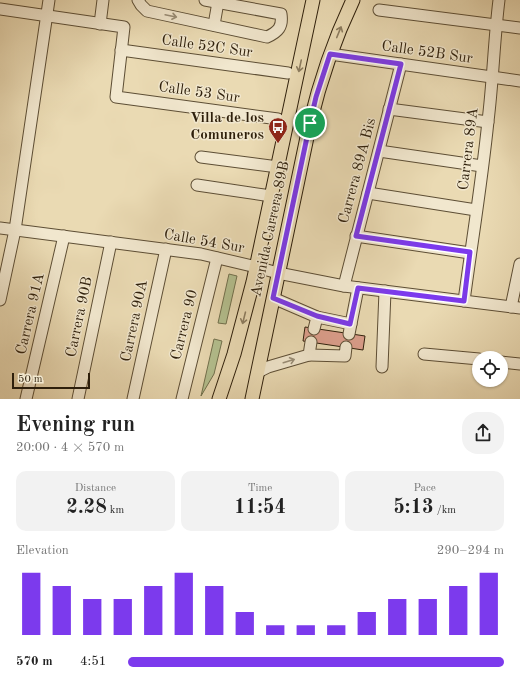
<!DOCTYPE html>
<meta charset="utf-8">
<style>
:root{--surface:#fff;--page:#f2f2f2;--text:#222;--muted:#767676;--accent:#7c3aed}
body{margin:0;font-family:"Old Standard TT",serif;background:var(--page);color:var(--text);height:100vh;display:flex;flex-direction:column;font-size:15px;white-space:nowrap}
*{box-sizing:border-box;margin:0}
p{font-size:13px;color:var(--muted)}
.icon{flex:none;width:22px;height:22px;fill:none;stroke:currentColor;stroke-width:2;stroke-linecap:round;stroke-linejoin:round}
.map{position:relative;height:399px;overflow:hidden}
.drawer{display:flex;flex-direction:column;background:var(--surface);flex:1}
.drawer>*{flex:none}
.controls{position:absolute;left:472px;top:351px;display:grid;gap:8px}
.controls a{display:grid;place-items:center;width:36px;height:36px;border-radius:50%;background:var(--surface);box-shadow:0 1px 3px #0004;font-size:20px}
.scale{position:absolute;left:12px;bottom:10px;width:78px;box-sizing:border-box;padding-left:4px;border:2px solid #2e1f0b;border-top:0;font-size:11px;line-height:14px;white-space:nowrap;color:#2e1f0b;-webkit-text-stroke:3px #f1e7ce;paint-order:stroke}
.pin{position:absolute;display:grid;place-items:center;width:34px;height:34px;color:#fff;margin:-17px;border:2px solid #fff;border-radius:50%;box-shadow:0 1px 4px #0007}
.round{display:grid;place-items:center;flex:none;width:42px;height:42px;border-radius:16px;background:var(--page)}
.headline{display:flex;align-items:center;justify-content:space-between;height:68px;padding:0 16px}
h1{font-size:22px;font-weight:700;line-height:30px}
.figures{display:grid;grid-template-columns:repeat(3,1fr);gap:6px;height:68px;padding:4px 16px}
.figures div{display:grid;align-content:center;border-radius:10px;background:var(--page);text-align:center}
.figures b{font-size:20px;font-weight:700}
.figures small{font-size:11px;font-weight:400}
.figures p{font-size:11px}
.chart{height:112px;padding:8px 16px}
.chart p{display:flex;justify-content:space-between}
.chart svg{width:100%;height:72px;margin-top:4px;stroke:var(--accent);stroke-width:6}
ul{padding:0 16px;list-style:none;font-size:13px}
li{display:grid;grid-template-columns:64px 48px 1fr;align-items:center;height:30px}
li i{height:10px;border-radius:5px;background:var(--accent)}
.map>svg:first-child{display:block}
</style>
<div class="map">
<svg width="520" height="399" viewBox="0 0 520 399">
<rect width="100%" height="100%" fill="#eadab3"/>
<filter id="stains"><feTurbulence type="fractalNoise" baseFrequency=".005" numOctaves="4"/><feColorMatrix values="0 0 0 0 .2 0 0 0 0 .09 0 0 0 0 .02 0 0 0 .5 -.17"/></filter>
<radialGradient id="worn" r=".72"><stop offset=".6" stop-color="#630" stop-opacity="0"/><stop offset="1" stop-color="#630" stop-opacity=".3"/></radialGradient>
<g fill="#b4c08f" stroke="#71704d">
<polygon points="229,274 237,276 226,324 218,323"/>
<polygon points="214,339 222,341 214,374 201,396"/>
</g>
<polygon fill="#dd9f8d" stroke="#2e1f0b" points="305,327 365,336 363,350 303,341"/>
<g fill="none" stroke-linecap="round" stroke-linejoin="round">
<defs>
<g id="minor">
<path d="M138,0l3,5 6,6 120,26c11,-5 16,-10 14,-23l-76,-14"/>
<polyline points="0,9 124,27 116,97 278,119"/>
<polyline points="379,10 520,28"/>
<polyline points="100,24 103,0"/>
<polyline points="214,25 218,2"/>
<polyline points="121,50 288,73"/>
<polyline points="330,54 520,81"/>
<polyline points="389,109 488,122"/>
<polyline points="379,151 482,166"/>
<polyline points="201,157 278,167"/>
<polyline points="197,185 271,196"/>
<polyline points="368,193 476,210"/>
<polyline points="0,228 201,254 256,267 278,273 344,286 520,308"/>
<polyline points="356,236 470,253"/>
<polyline points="344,286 401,64"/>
<polyline points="273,298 317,317 314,329"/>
<polyline points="0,300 15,230 49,0"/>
<path d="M464,301c8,-60 18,-120 24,-180 5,-40 6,-81 11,-121"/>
<polyline points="511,307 520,264"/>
<polyline points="317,317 351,324"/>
<polyline points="349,334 358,288"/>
<polyline points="424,354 479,359"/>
<polyline points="309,355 345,356 346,347"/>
<polyline points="501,362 520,364"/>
<polyline points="382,367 385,291"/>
<polyline points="258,372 268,367 309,355 311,342"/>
<polyline points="26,399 64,236"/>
<polyline points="78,399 111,242"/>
<polyline points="133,399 166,249"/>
<polyline points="182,399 217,258"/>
</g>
<g id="major">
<polyline points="219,399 234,354 253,282 313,0"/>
<path d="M252,399l58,-276c10,-42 24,-83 43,-123"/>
</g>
</defs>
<use href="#minor" stroke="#5d4e35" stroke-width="13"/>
<use href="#major" stroke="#2e1f0b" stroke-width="15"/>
<use href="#minor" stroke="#f1e7ce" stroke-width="11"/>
<use href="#major" stroke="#eadab3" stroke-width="13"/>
</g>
<defs><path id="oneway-shaft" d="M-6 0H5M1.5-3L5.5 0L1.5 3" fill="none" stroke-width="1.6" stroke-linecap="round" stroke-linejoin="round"/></defs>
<g stroke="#998d76">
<use href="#oneway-shaft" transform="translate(171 16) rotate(12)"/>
<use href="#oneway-shaft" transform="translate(289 361) rotate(-17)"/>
</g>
<g stroke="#8c7c5f">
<use href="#oneway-shaft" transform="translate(339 32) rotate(-68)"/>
<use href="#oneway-shaft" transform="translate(300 66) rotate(102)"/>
<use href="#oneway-shaft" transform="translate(244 318) rotate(104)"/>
</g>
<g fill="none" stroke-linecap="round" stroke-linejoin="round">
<defs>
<polygon id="route" points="330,54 401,64 356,236 470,252 464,301 358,288 350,324 317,316 273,298 310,123 316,97"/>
</defs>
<use href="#route" stroke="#fff" stroke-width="8"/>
<use href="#route" stroke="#7c3aed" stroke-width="5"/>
</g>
<defs>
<symbol id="bus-pin" viewBox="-11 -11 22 30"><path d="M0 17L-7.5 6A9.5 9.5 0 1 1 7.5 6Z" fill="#8f2418" stroke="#f1e7ce"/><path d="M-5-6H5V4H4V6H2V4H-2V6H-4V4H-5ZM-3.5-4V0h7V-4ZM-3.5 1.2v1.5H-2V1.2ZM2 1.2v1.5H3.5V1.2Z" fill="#fff"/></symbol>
</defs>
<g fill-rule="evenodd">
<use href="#bus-pin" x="267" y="116" width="22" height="30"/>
</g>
<g text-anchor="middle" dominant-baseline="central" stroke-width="3" stroke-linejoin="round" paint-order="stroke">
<g font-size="15" fill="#2e1f0b" stroke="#f1e7ce">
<text transform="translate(207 47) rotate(8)">Calle 52C Sur</text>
<text transform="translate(427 53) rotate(8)">Calle 52B Sur</text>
<text transform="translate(199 93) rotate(8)">Calle 53 Sur</text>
<text transform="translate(469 149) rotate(-83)">Carrera 89A</text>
<text transform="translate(358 171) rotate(-75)">Carrera 89A Bis</text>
<text transform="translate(271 229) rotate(-78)">Avenida Carrera 89B</text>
<text transform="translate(204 242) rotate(10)">Calle 54 Sur</text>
<text transform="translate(31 314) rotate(-77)">Carrera 91A</text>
<text transform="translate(80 317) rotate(-78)">Carrera 90B</text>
<text transform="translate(135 321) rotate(-78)">Carrera 90A</text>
<text transform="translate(185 325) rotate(-76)">Carrera 90</text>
</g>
<g font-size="15" font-weight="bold" fill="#2e1f0b" stroke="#f1e7ce" text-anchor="end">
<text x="264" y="118">Villa de los<tspan x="264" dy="17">Comuneros</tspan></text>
</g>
</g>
<rect width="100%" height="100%" filter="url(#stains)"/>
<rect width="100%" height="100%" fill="url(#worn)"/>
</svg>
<div class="controls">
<a><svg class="icon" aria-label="locate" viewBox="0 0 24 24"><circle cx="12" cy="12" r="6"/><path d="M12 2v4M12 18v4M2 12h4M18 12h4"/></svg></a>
</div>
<div class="scale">50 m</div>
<div class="pin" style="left:310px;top:123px;background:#1e9e55"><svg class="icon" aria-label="arrive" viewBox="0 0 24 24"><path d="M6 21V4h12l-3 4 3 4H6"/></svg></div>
</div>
<section class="drawer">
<div class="headline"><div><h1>Evening run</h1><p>20:00 · 4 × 570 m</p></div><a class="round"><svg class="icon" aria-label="share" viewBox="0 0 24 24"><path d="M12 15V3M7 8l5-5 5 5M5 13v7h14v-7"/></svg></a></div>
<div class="figures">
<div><p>Distance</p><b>2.28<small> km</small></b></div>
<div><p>Time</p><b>11:54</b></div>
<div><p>Pace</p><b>5:13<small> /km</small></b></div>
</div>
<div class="chart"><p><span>Elevation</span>290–294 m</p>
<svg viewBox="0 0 160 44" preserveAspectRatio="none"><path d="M5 44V6M15 44V14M25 44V22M35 44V22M45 44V14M55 44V6M65 44V14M75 44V30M85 44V38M95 44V38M105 44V38M115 44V30M125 44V22M135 44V22M145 44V14M155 44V6"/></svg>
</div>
<ul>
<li><b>570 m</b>4:51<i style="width:100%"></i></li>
</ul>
</section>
